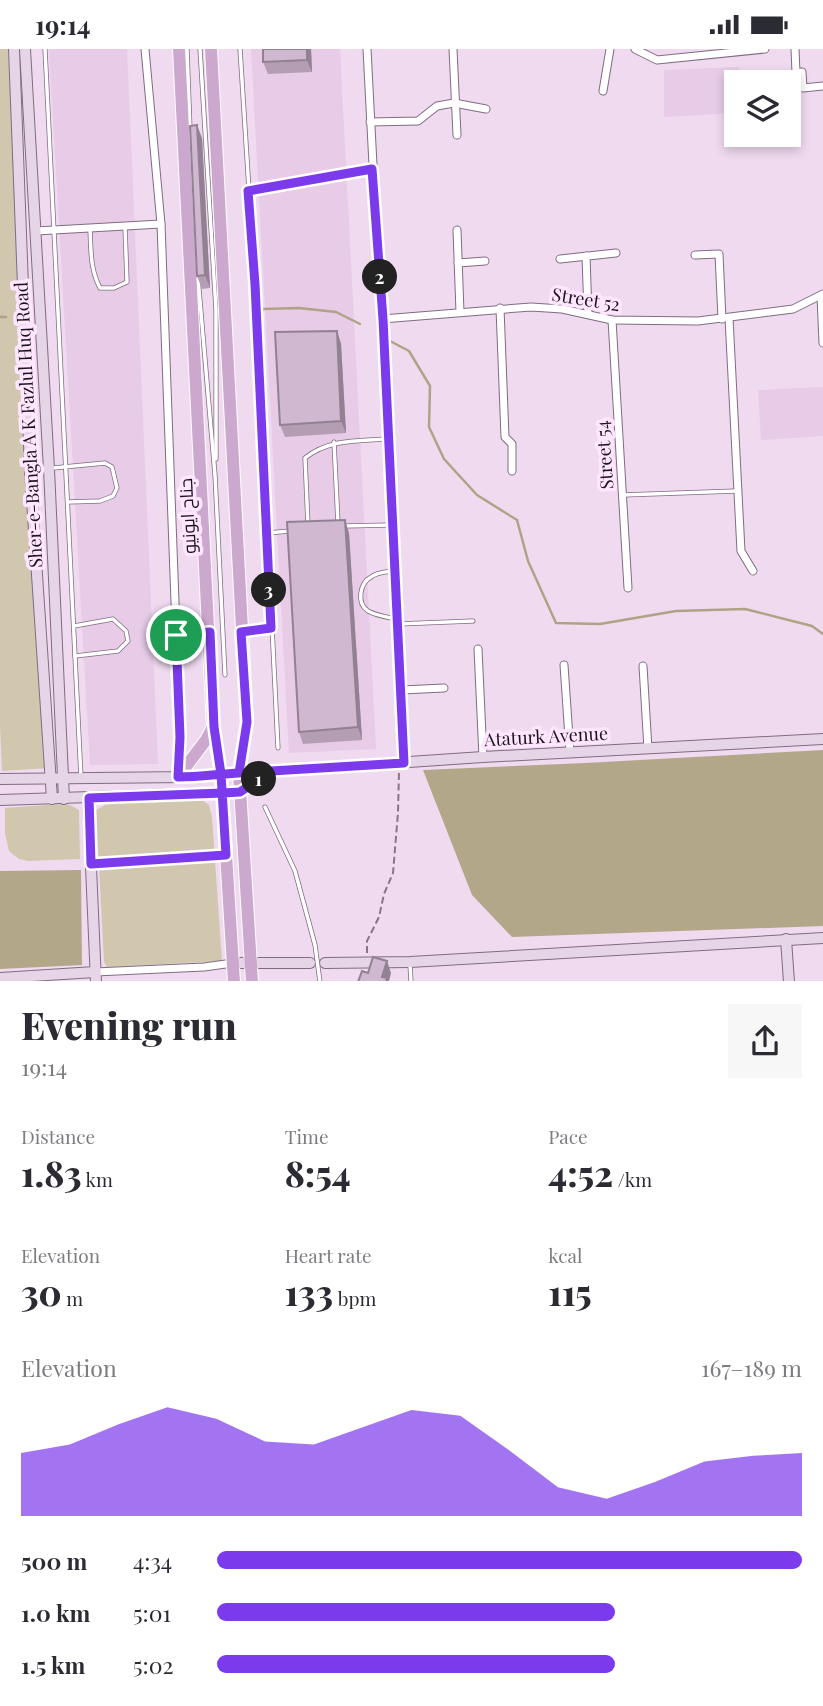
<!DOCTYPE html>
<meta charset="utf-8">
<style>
:root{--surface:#fff;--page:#f7f7f7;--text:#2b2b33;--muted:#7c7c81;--accent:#7c3aed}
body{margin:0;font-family:"Playfair Display",Cairo,serif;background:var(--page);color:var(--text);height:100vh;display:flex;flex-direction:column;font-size:26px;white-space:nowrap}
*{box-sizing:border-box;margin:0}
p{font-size:23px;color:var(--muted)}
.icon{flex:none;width:38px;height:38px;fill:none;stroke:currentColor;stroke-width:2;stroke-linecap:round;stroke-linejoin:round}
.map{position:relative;height:932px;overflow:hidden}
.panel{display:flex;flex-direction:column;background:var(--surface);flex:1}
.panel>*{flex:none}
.fabs{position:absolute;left:724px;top:21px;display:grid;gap:14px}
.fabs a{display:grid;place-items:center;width:77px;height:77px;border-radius:0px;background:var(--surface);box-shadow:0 4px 10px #0003;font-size:35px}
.pin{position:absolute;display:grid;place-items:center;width:60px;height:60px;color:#fff;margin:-30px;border:4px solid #fff;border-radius:50%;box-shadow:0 2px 7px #0007}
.km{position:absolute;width:35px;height:35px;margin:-18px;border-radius:50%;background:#222;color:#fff;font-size:19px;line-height:35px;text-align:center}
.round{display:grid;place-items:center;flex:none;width:74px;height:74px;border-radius:0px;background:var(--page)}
.summary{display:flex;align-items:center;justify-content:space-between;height:119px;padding:0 21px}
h1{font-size:38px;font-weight:800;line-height:52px}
.metrics{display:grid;grid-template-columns:repeat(3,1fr);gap:10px;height:119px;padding:7px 21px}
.metrics div{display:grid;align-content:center}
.metrics b{font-size:35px;font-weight:800}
.metrics small{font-size:19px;font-weight:400}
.metrics p{font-size:19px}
.chart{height:196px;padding:14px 21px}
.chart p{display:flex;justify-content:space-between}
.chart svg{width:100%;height:126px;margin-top:7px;fill:var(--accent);opacity:.7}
ul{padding:0 21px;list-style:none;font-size:23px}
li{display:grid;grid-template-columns:112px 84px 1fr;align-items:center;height:52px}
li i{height:18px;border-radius:9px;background:var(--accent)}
.status{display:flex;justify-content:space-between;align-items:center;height:49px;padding:0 35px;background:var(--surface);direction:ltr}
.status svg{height:19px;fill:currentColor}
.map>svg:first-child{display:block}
</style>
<div class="status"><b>19:14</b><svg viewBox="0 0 49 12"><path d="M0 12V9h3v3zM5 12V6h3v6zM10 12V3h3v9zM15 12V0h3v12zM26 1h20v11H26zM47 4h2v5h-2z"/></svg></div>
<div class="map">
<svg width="823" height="933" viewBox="0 0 823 933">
<rect width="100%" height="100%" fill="#f0daf0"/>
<g fill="#e7cbe7">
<polygon points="49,0 127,0 158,715 90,716"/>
<polygon points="251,0 340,0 376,700 289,704"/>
<polygon points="739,18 740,33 737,33 737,64 664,68 664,21"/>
<polygon points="823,338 823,387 761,391 758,341"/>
</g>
<g fill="#d1c7af">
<polygon points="0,0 8,0 50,719 2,722 0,676"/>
<polygon points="198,748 209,756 212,768 222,912 107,918 104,913 96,761 109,754"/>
<polygon points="60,755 70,756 79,761 80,810 28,812 19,810 9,802 5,784 5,759"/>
</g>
<g fill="#b3a78a">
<polygon points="823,701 823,877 512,888 472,846 423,721 585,714"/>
<polygon points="81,821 82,916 0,920 0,822"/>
</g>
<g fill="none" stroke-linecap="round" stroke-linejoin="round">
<g stroke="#afa386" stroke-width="2.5">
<polyline points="263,260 299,259 336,263 360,275"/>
<polyline points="0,268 6,268"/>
<polyline points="390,292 409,302 430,337 429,378 444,410 477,446 517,471 528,512 556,574 600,575 676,562 745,560 812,577 823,585"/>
</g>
<defs>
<g id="lane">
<polyline points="45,0 81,729"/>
<polyline points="187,0 192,134"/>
<polyline points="200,0 216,261 216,410"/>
<polyline points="240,0 255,235 278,699"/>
<polyline points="248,142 372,120"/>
<path d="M90,180c1,21 0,40 10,59h14l13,-6 -2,-55"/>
<polyline points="195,194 215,426 225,626"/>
<polyline points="334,393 338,474"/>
<polyline points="32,421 105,414 112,418 117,439 113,447 100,452 68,453"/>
<polyline points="623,446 736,442"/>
<path d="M308,476l-3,-67c24,-19 52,-17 82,-19"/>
<polyline points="343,477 391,476"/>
<polyline points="267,484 290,482"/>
<path d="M393,522c-7,1 -16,1 -22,6 -11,6 -15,26 -3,34 9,5 19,6 29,8"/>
<polyline points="398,575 473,572"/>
<polyline points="74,577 113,570 126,582 128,592 118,602 75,607"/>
<polyline points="245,582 271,579"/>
<polyline points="265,758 295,822 315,896 320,933"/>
<polyline points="410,915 411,933"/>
</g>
<g id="street">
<polyline points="145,0 161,175 180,688 178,724"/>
<polyline points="367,0 404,714"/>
<polyline points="453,0 457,86"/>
<polyline points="635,0 657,11 765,0"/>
<polyline points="795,0 796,24 802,23 803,39 823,37"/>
<polyline points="603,42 610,0"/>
<polyline points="370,73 418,72 437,57 454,54 486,60"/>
<polyline points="457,181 460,263"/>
<polyline points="36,182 161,175"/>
<polyline points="695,206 719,205 722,270"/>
<polyline points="586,207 588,265"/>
<polyline points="560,210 616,204"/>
<polyline points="458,214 485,212"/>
<polyline points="821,247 823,294"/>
<polyline points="500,259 505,388 512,395 512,422"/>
<polyline points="729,269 741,502 753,522"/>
<polyline points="382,270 531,258 562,260 612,271 698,272 793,260 823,245"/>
<polyline points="612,271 628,539"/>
<polyline points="176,586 210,583"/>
<polyline points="478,600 483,708"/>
<polyline points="564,616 570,703"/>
<polyline points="643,617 648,700"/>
<polyline points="402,641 444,639"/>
<polyline points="91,815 226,806"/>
<polyline points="95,923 204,918 233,914"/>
</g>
<g id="secondary">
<polyline points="14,0 30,421 52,750"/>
<polyline points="25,0 49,420 64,750"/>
<polyline points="0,730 186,728 483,708 823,690"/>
<polyline points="88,749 96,933"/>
<polyline points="0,751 240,743 268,724"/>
<polyline points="786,890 789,933"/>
<polyline points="233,914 310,914"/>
<polyline points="325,914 410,913 823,889"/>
<polyline points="0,929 95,923"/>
</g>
<g id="primary">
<polyline points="179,0 213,678 221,725 234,933"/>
<polyline points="211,0 247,673 239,724 252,933"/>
<polyline points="178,728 206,691 213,678"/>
</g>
</defs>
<use href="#lane" stroke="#806c80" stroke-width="5"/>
<use href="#street" stroke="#806c80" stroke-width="9"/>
<use href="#secondary" stroke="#806c80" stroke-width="12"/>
<use href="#primary" stroke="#fff" stroke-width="14"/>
<polyline stroke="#867786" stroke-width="2" stroke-dasharray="7 3.5" stroke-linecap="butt" points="367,904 367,892 379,868 384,845 393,824 398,764 399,722"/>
<use href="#lane" stroke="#fff" stroke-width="3.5"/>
<use href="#street" stroke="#fff" stroke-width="7"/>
<use href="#secondary" stroke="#e6d4e7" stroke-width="10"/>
<use href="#primary" stroke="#cda8ce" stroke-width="12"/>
</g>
<g fill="#b39eb3">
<polygon points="263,0 311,0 312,23 268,25 263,13"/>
<polygon points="202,89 210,239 202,240 197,227"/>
<polygon points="337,282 341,295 346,384 285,388 280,376"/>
<polygon points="349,484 362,691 303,695 299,683"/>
</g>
<g fill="#928192">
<polygon points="307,0 311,0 312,23 307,11"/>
<polygon points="197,76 202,89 210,239 205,226"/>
<polygon points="337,282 341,295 346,384 341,372"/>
<polygon points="345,471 349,484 362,691 358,678"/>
<polygon points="387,912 391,924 389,932 383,933 382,928"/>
</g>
<g fill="#d0b8d0" stroke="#928192" stroke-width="2">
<polygon points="263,0 307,0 307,11 263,13"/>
<polygon points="197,76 205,226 197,227 190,77"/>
<polygon points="337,282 341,372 280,376 275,283"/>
<polygon points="345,471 358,678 299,683 287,473"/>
<polygon points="373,908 387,912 382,928 387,929 386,933 358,933 362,922 368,924"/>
</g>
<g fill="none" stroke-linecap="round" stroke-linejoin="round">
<defs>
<path id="route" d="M176,586l34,-3 4,95 7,47 5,81 -135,9 -2,-66 134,-5 17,-1 31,-21 133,-8 -21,-444 -11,-150 -124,22 7,93 16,344 -30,4 6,90 -8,51c-20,1 -40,4 -61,4l2,-40 -4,-102"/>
</defs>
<use href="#route" stroke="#fff" stroke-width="14"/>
<use href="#route" stroke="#7c3aed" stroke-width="9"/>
</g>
<g text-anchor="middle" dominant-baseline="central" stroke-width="7" stroke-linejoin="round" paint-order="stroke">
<g font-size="18" fill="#1c141c" stroke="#fee7fe">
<text transform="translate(586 250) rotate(9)">Street 52</text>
<text transform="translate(28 376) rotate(-93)">Sher-e-Bangla A K Fazlul Huq Road</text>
<text transform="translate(604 406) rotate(-94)">Street 54</text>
<text transform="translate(187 467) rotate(-93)">جناح ایونیو</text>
<text transform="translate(546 687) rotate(-3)">Ataturk Avenue</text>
</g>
</g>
</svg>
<div class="fabs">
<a><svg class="icon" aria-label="layers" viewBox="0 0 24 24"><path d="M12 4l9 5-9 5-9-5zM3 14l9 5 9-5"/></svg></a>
</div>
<div class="pin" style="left:176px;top:586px;background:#1e9e55"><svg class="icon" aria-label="arrive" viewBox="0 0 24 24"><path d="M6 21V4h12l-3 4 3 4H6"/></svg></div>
<b class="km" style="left:259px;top:730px">1</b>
<b class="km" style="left:380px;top:228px">2</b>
<b class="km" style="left:269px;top:541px">3</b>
</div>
<section class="panel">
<div class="summary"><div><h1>Evening run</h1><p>19:14</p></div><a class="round"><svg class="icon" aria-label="share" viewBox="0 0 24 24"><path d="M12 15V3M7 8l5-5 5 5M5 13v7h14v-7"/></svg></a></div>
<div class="metrics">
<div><p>Distance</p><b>1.83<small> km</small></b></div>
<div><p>Time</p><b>8:54</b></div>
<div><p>Pace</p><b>4:52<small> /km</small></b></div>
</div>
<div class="metrics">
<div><p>Elevation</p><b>30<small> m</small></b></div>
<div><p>Heart rate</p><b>133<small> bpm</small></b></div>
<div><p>kcal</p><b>115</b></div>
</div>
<div class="chart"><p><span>Elevation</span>167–189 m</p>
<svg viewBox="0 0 160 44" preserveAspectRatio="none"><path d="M0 44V22L10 19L20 12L30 6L40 10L50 18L60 19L70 13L80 7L90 9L100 21L110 34L120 38L130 32L140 25L150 23L160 22V44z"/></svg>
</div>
<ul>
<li><b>500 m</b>4:34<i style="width:100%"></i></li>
<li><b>1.0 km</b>5:01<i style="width:68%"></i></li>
<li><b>1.5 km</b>5:02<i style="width:68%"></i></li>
</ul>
</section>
